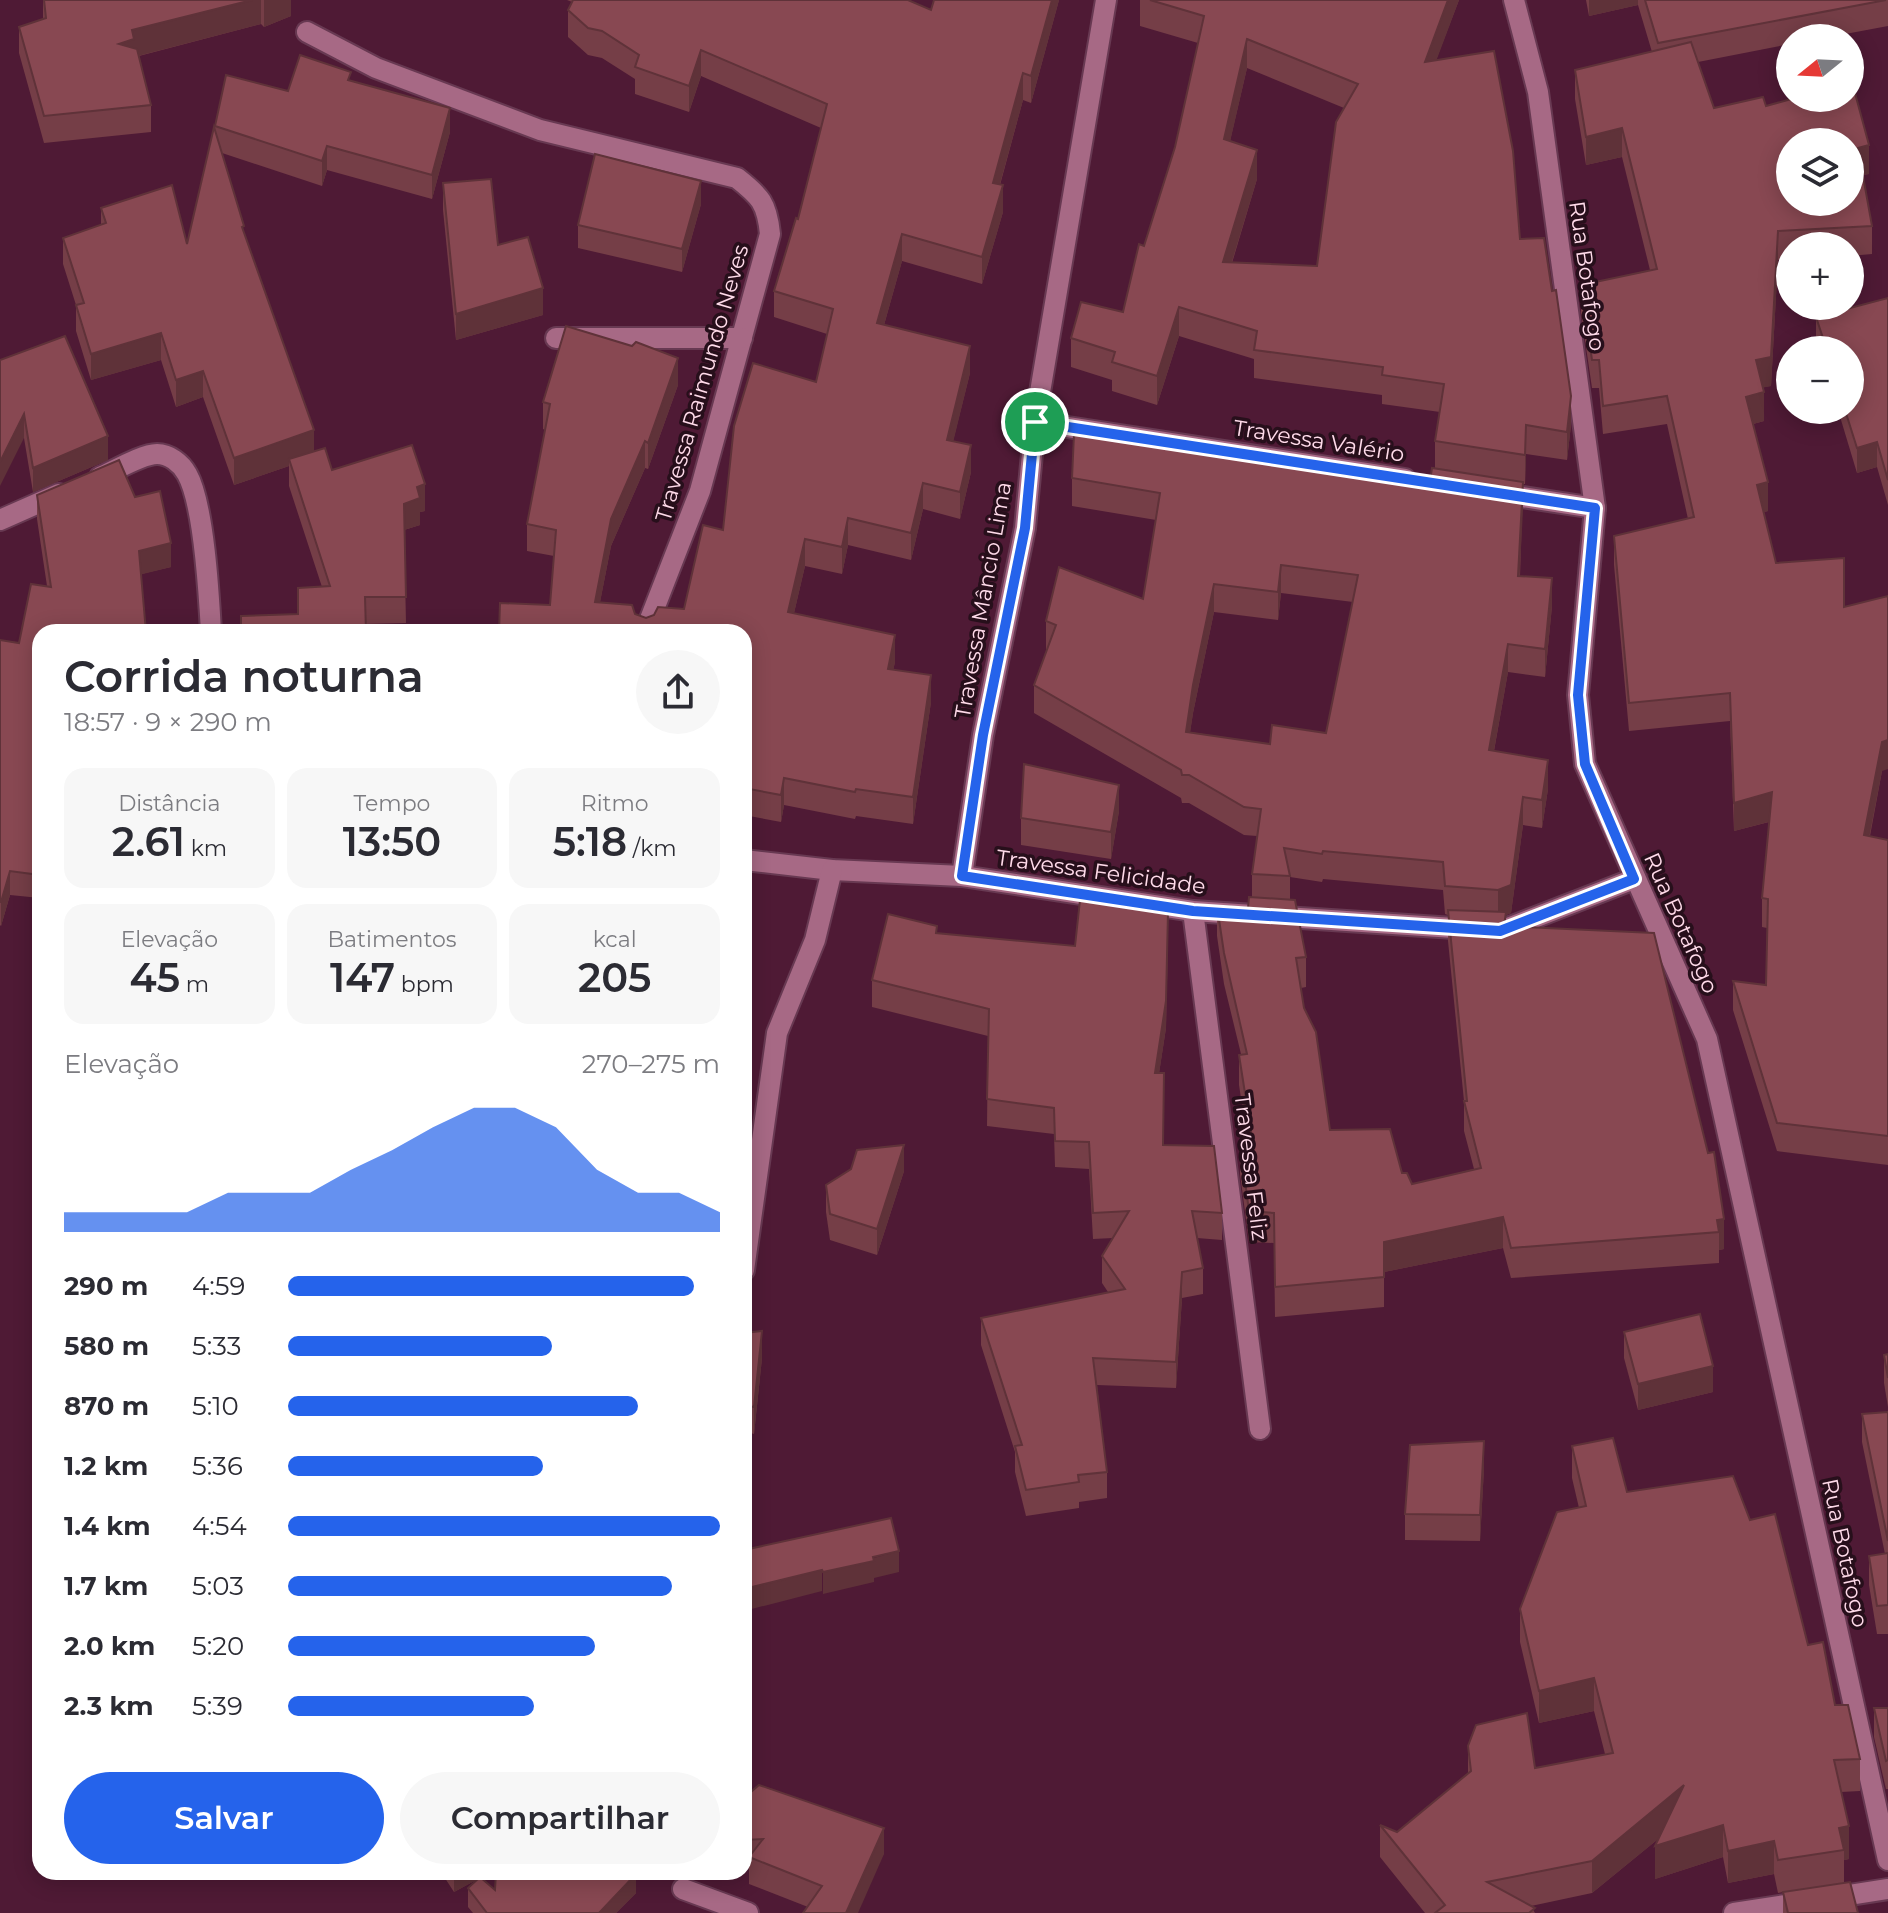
<!DOCTYPE html>
<html lang="pt">
<meta charset="utf-8">
<style>
:root{--surface:#fff;--page:#f7f7f7;--text:#2b2b33;--muted:#7c7c81;--accent:#2563eb}
body{margin:0;font-family:Montserrat,sans-serif;background:var(--page);color:var(--text);height:100vh;display:flex;flex-direction:column;font-size:30px;white-space:nowrap}
*{box-sizing:border-box;margin:0}
p{font-size:26px;color:var(--muted)}
.icon{flex:none;width:44px;height:44px;fill:none;stroke:currentColor;stroke-width:2;stroke-linecap:round;stroke-linejoin:round}
.map{position:relative;flex:1;overflow:hidden}
.drawer{position:absolute;left:32px;top:624px;width:720px;height:1256px;display:flex;flex-direction:column;background:var(--surface);border-radius:24px;box-shadow:0 4px 20px #0003}
.drawer>*{flex:none}
.needle{width:52px;rotate:252deg}
.tools{position:absolute;left:1776px;top:24px;display:grid;gap:16px}
.tools a{display:grid;place-items:center;width:88px;height:88px;border-radius:50%;background:var(--surface);box-shadow:0 4px 20px #0003;font-size:40px}
.pin{position:absolute;display:grid;place-items:center;width:68px;height:68px;color:#fff;margin:-34px;border:4px solid #fff;border-radius:50%;box-shadow:0 2px 8px #0007}
.round{display:grid;place-items:center;flex:none;width:84px;height:84px;border-radius:42px;background:var(--page)}
.summary{display:flex;align-items:center;justify-content:space-between;height:136px;padding:0 32px}
h1{font-size:44px;font-weight:600;line-height:60px}
.metrics{display:grid;grid-template-columns:repeat(3,1fr);gap:12px;height:136px;padding:8px 32px}
.metrics div{display:grid;align-content:center;border-radius:20px;background:var(--page);text-align:center}
.metrics b{font-size:40px;font-weight:600}
.metrics small{font-size:22px;font-weight:400}
.metrics p{font-size:22px}
.chart{height:224px;padding:16px 32px}
.chart p{display:flex;justify-content:space-between}
.chart svg{width:100%;height:144px;margin-top:8px;fill:var(--accent);opacity:.7}
.primary-button{display:flex;gap:16px;margin-top:auto;padding:16px 32px}
.primary-button a{flex:1;height:92px;border-radius:48px;background:var(--accent);color:#fff;font-size:32px;font-weight:600;line-height:92px;text-align:center}
.primary-button a+a{background:var(--page);color:var(--text)}
ul{padding:0 32px;list-style:none;font-size:26px}
li{display:grid;grid-template-columns:128px 96px 1fr;align-items:center;height:60px}
li i{height:20px;border-radius:10px;background:var(--accent)}
.map>svg:first-child{display:block}
</style>
<div class="map">
<svg width="1888" height="1913" viewBox="0 0 1888 1913">
<rect width="100%" height="100%" fill="#4f1a35"/>
<g fill="none" stroke-linecap="round" stroke-linejoin="round">
<defs>
<g id="minor">
<polyline points="1514,0 1538,92 1595,508 1578,695 1585,764 1707,1039 1888,1860"/>
<path d="M307,32l69,36 164,62 197,48c23,18 30,25 33,56l-70,257 -55,141"/>
<polyline points="556,338 742,338"/>
<polyline points="1035,422 1405,479"/>
<path d="M100,477c14,-6 42,-23 57,-23 12,0 24,9 30,20 17,30 22,121 24,158"/>
<polyline points="1496,493 1595,508"/>
<polyline points="0,520 59,494"/>
<polyline points="744,860 832,870 962,876 1193,911 1500,931 1634,879"/>
<polyline points="962,876 983,735 1025,528 1035,422 1106,0"/>
<polyline points="1193,911 1260,1429"/>
<polyline points="744,1270 777,1033 815,940 832,870"/>
<polyline points="683,1889 748,1913"/>
<polyline points="1734,1913 1888,1889"/>
</g>
</defs>
<use href="#minor" stroke="#683952" stroke-width="24"/>
<use href="#minor" stroke="#a76985" stroke-width="20"/>
</g>
<g fill="#753e47" fill-rule="evenodd">
<polygon points="43,0 291,0 291,16 264,27 261,24 139,56 151,105 151,132 44,143 19,53 19,27 43,19"/>
<polygon points="567,0 908,0 931,10 1059,0 1031,103 1023,100 1000,185 1003,212 982,284 902,261 884,325 970,373 953,441 971,472 960,519 923,509 911,560 848,545 842,574 805,566 794,613 895,662 893,670 931,702 913,824 856,816 855,819 784,805 781,822 744,815 744,632 550,605 554,556 527,551 527,524 545,430 543,429 543,402 678,385 648,469 645,468 611,546 600,602 646,618 684,609 723,530 816,382 827,334 774,317 774,291 798,219 821,128 701,76 689,112 635,94 635,79 602,58 588,55 568,37 568,10 572,2"/>
<path d="M1140,0h319l-23,60 84,179 51,186 -4,35 -41,-6 -1,30h-2l-3,93 32,29 -7,71 -37,-5 -14,79 54,38 -6,39 -19,-3 -12,88 -5,2v11l148,7 70,316 -5,1v13l-208,15 -8,-30 -119,24v35l-109,10 -1,-74 -25,-1 -9,-68v-30h8l-9,-59v-30l2,-1 -17,-70 -7,-48v-30l31,2 4,-10v-24l5,-38 -13,-1 -55,-32h-7l-1,-5 -147,-85v-28l13,-36h-1v-28l97,-22 13,-79 -84,-14v-28l305,1 53,2 5,-12v-28l5,-29 -58,-8v-9l-128,-17v-19l-75,-23 -22,69 -45,-14v-11l-41,-13v-29l52,-26 52,-165 23,-104 -58,-17zM1247,68l97,40 -27,158 -85,-3 25,-84 -27,-38zM1281,593l72,9 -27,131 -56,11 -80,-12 3,-19 21,-101 64,8zM1290,877l32,5 1,-3 120,11 2,24 3,1v26l16,160v30l10,38 -62,15 -10,-11 -72,-43 -26,-122 -3,-20 5,-1v-30l-16,-57z"/>
<polygon points="1586,0 1888,0 1888,26 1824,38 1790,38 1790,44 1698,62 1714,108 1766,106 1869,174 1863,175 1872,226 1872,254 1850,256 1850,246 1790,246 1790,259 1778,260 1771,386 1763,387 1764,421 1753,424 1768,511 1764,512 1776,563 1844,607 1882,771 1870,836 1888,840 1888,1165 1777,1151 1733,1010 1733,981 1766,985 1767,928 1762,927 1762,898 1769,822 1734,831 1730,721 1629,731 1614,565 1614,536 1688,519 1667,424 1603,434 1599,388 1592,388 1581,313 1581,285 1650,270 1622,157 1586,165 1575,99 1575,70 1652,52 1638,5 1589,16"/>
<polygon points="351,81 450,132 432,199 327,170 322,186 222,153 244,233 314,451 332,470 425,511 420,512 420,525 404,530 406,623 365,624 298,614 322,587 289,486 289,466 234,485 203,397 176,407 161,360 91,380 76,331 76,305 63,264 63,238 101,225 101,208 187,244 215,126 288,91"/>
<polygon points="443,183 498,245 543,315 456,340 443,210"/>
<polygon points="701,204 682,272 578,248 578,225"/>
<polygon points="1888,298 1888,505 1877,467 1857,473 1838,410 1850,410 1850,350 1819,350 1816,342 1816,317"/>
<polygon points="0,360 108,460 33,492 24,438"/>
<polygon points="37,495 135,497 171,567 141,574 40,632 40,898 10,895 1,926 0,925 0,640 19,643 47,586 37,519"/>
<polygon points="1119,811 1111,859 1021,845 1021,818"/>
<polygon points="937,933 1075,946 1168,939 1166,1028 1159,1073 1164,1100 1163,1145 1222,1213 1222,1240 1197,1238 1203,1268 1203,1294 1182,1298 1176,1388 1097,1385 1107,1472 1107,1498 1079,1502 1079,1508 1026,1516 1015,1472 1015,1452 981,1345 981,1318 1108,1292 1102,1283 1102,1256 1113,1238 1093,1239 1089,1169 1055,1167 1054,1134 987,1126 988,1036 872,1007 872,980"/>
<polygon points="904,1171 877,1255 830,1240 826,1212 826,1185"/>
<polygon points="1624,1332 1713,1392 1638,1410 1624,1358"/>
<polygon points="744,1333 762,1358 754,1434 744,1431"/>
<polygon points="1888,1354 1888,1407 1884,1383 1884,1355"/>
<polygon points="1888,1412 1888,1634 1877,1634 1869,1585 1869,1556 1885,1554 1862,1442 1862,1414"/>
<polygon points="1572,1446 1627,1492 1750,1520 1860,1759 1860,1791 1841,1792 1849,1859 1844,1860 1844,1882 1858,1913 1783,1913 1783,1892 1778,1893 1774,1874 1728,1883 1723,1857 1655,1879 1658,1839 1592,1893 1531,1906 1535,1913 1425,1913 1380,1857 1380,1825 1397,1832 1468,1773 1468,1746 1535,1768 1605,1754 1594,1711 1539,1723 1520,1642 1520,1609 1579,1508 1572,1478"/>
<polygon points="1484,1468 1480,1541 1405,1540 1405,1514"/>
<polygon points="1874,1708 1888,1708 1888,1789 1886,1789 1874,1737"/>
<polygon points="744,1798 884,1854 808,1907 749,1884 749,1866 744,1866"/>
<polygon points="441,1872 491,1872 480,1877 495,1890 636,1893 616,1913 473,1913 468,1907 468,1888 478,1879 454,1892"/>
</g>
<g fill="#5f3239">
<polygon points="252,0 261,0 261,24 134,57 119,44 132,30"/>
<polygon points="264,0 291,0 291,16 264,27"/>
<polygon points="1052,0 1059,0 1031,103 1031,76"/>
<polygon points="1448,0 1459,0 1425,91 1425,62"/>
<polygon points="1589,0 1638,0 1638,5 1589,16"/>
<polygon points="1247,39 1247,68 1224,168 1224,139"/>
<polygon points="701,50 701,76 689,112 689,86"/>
<polygon points="1023,73 1023,100 993,209 993,183"/>
<polygon points="450,108 450,132 432,199 432,175"/>
<polygon points="1622,128 1622,157 1586,165 1586,137"/>
<polygon points="1869,145 1869,174 1858,176 1858,148"/>
<polygon points="327,146 327,170 322,186 322,161"/>
<polygon points="1257,150 1257,179 1223,291 1223,262"/>
<polygon points="701,181 701,204 682,272 682,249"/>
<polygon points="1003,185 1003,212 982,284 982,257"/>
<polygon points="1778,231 1778,260 1771,386 1756,389 1756,360"/>
<polygon points="902,234 902,261 877,350 877,323"/>
<polygon points="543,288 543,315 456,340 456,314"/>
<polygon points="1179,307 1179,336 1157,405 1157,376"/>
<polygon points="161,333 161,360 91,380 91,354"/>
<polygon points="970,346 970,373 947,467 947,440"/>
<polygon points="678,358 678,385 648,469 648,443"/>
<polygon points="203,371 203,397 176,407 176,380"/>
<polygon points="1764,392 1764,421 1746,426 1746,397"/>
<polygon points="1571,396 1571,425 1567,460 1567,432"/>
<polygon points="24,414 24,438 0,486 0,462"/>
<polygon points="1526,425 1526,454 1525,484 1525,455"/>
<polygon points="314,430 314,457 289,459 289,466 234,485 234,458"/>
<polygon points="108,436 108,460 33,492 33,468"/>
<polygon points="645,441 645,468 611,546 595,628 595,602 611,519"/>
<polygon points="1877,442 1877,467 1857,473 1857,448"/>
<polygon points="971,445 971,472 960,519 960,492"/>
<polygon points="1523,482 1523,510 1518,605 1518,576"/>
<polygon points="1768,482 1768,511 1757,514 1757,485"/>
<polygon points="923,483 923,509 911,560 911,533"/>
<polygon points="425,484 425,511 420,512 420,525 404,530 404,504 417,487"/>
<polygon points="848,518 848,545 842,574 842,547"/>
<polygon points="805,539 805,566 788,639 788,612"/>
<polygon points="171,543 171,567 139,575 139,551"/>
<polygon points="1281,565 1281,593 1278,620 1278,592"/>
<polygon points="1552,578 1552,606 1545,677 1545,649"/>
<polygon points="1214,584 1214,612 1193,713 1186,760 1186,732 1193,685"/>
<polygon points="895,635 895,662 888,695 888,669"/>
<polygon points="1508,644 1508,672 1489,778 1489,750"/>
<polygon points="931,675 931,702 913,824 913,797"/>
<polygon points="1888,740 1888,769 1882,771 1864,864 1864,835 1882,742"/>
<polygon points="1548,760 1548,789 1542,828 1542,800"/>
<polygon points="784,778 784,805 781,822 781,795"/>
<polygon points="1119,785 1119,811 1111,859 1111,832"/>
<polygon points="1772,792 1772,821 1734,831 1734,803"/>
<polygon points="1523,797 1523,825 1511,913 1506,915 1506,942 1504,926 1498,918 1498,890"/>
<polygon points="10,871 10,895 1,926 1,902"/>
<polygon points="1168,912 1166,1028 1155,1100 1155,1073"/>
<polygon points="904,1145 904,1171 877,1255 877,1229"/>
<polygon points="1503,1217 1503,1248 1384,1272 1384,1242"/>
<polygon points="1724,1219 1724,1249 1719,1250 1719,1232 1717,1220"/>
<polygon points="1182,1272 1182,1298 1176,1388 1176,1362"/>
<polygon points="762,1331 762,1358 754,1434 754,1407"/>
<polygon points="1713,1366 1713,1392 1638,1410 1638,1384"/>
<polygon points="1484,1441 1484,1468 1480,1541 1480,1515"/>
<polygon points="899,1551 899,1572 874,1578 874,1582 823,1594 823,1572"/>
<polygon points="822,1570 822,1591 744,1611 744,1589"/>
<polygon points="1594,1678 1594,1711 1539,1723 1539,1691"/>
<polygon points="1684,1785 1684,1818 1592,1893 1592,1861"/>
<polygon points="1723,1825 1723,1857 1655,1879 1655,1846"/>
<polygon points="1849,1826 1849,1859 1844,1860 1844,1850 1839,1828"/>
<polygon points="884,1828 884,1854 858,1913 846,1913"/>
<polygon points="1774,1841 1774,1874 1728,1883 1728,1851"/>
<polygon points="455,1872 491,1872 454,1892 454,1873"/>
<polygon points="636,1874 636,1893 616,1913 599,1913"/>
</g>
<g fill="#884852" stroke="#5f3239" stroke-width="2" fill-rule="evenodd">
<polygon points="44,0 252,0 132,30 134,39 119,44 137,49 151,105 44,116 19,27 46,18"/>
<polygon points="573,0 908,0 931,10 934,0 1052,0 1031,76 1023,73 993,183 1003,185 982,257 902,234 877,323 970,346 947,440 971,445 960,492 923,483 911,533 848,518 842,547 805,539 788,612 895,635 888,669 931,675 913,797 856,789 855,792 784,778 781,795 744,788 744,632 499,632 500,603 550,605 556,530 527,524 550,404 543,402 566,326 632,346 636,342 678,358 648,443 645,441 611,519 595,602 632,605 635,614 646,618 654,615 658,607 684,609 703,525 723,530 734,426 753,363 816,382 833,309 774,291 796,218 798,219 827,104 701,50 689,86 635,67 639,55 602,31 588,28 568,10"/>
<path d="M1150,0h298l-23,62 69,-11 19,100 7,88 24,-1 8,53 4,-1 15,106 -4,36 -41,-7 -1,30 -90,-14 9,-57 -62,-9 1,-8 -129,-17 3,-19 -78,-24 -22,69 -45,-14 3,-10 -44,-14 10,-36 42,10 16,-68 5,2 31,-99 29,-131zM1247,39l111,45 -22,38 -19,144 -94,-4 34,-112 -33,-11z"/>
<polygon points="1645,0 1886,0 1658,43"/>
<path d="M1691,42l23,66 49,-11 3,9 29,-8h55v-15l2,-1 17,63 -11,3 14,78 -94,5 -7,126 -15,3 8,32 -18,5 22,85 -11,3 19,78 68,-5v49l44,-11v144l-6,2 -18,93 24,5v296l-111,-13 -44,-142 33,4 2,-86 -6,-1 10,-106 -38,11 -4,-110 -101,10 -15,-167 80,-19 -27,-121 -64,10 -4,-46h-7l-11,-75 76,-16 -35,-141 -36,9 -11,-67zM1790,142h60v60h-60z"/>
<polygon points="300,55 351,72 348,80 450,108 432,175 327,146 322,161 215,126 226,75 288,91"/>
<polygon points="214,127 244,226 242,227 314,430 234,458 203,371 176,380 161,333 91,354 76,305 84,303 63,238 106,223 101,208 172,185 187,244"/>
<polygon points="595,154 701,181 682,249 578,225"/>
<polygon points="491,179 498,245 528,237 543,288 456,314 443,183"/>
<polygon points="1888,298 1888,480 1877,442 1857,448 1845,410 1850,410 1850,350 1827,350 1816,317"/>
<polygon points="65,336 108,436 33,468 24,414 0,462 0,360"/>
<path d="M1074,434l83,9 220,36 1,-7 52,9 2,-13 91,14 -5,94 34,2 -7,71 -37,-5 -19,106 59,10 -6,40 -19,-3 -12,88 -13,5 -53,-4 -2,-24 -120,-11 -1,3 -38,-6 6,28 -38,-2 9,-65 -17,-2 -55,-32h-7l-1,-5 -147,-85 22,-60 -10,-4 13,-54 84,32 17,-106 -88,-15zM1281,565l77,10 -32,158 -54,-8 -2,19 -84,-12 7,-47 21,-101 64,8z"/>
<polygon points="412,445 425,484 417,487 420,498 404,504 406,597 365,597 366,632 241,632 241,616 298,614 298,588 330,586 289,459 325,448 332,470"/>
<polygon points="119,460 135,497 160,491 171,543 139,551 146,632 40,632 40,875 10,871 1,902 0,902 0,640 19,643 31,584 51,587 37,495"/>
<polygon points="1024,764 1119,785 1111,832 1021,818"/>
<polygon points="1081,891 1168,912 1166,1001 1155,1073 1164,1073 1163,1145 1214,1146 1222,1213 1192,1211 1203,1268 1182,1272 1176,1362 1093,1358 1107,1472 1078,1475 1079,1482 1026,1490 1015,1446 1022,1445 981,1318 1125,1289 1102,1256 1129,1211 1093,1213 1089,1142 1055,1141 1054,1108 987,1099 989,1009 872,980 888,914 937,926 936,933 1075,946"/>
<polygon points="1249,897 1295,900 1306,957 1296,958 1304,1008 1316,1032 1330,1130 1390,1129 1402,1173 1407,1173 1412,1184 1481,1168 1464,1101 1467,1101 1448,910 1506,912 1504,926 1654,933 1708,1153 1714,1152 1724,1219 1717,1220 1719,1232 1511,1248 1503,1217 1384,1242 1384,1277 1275,1287 1274,1213 1249,1211 1240,1144 1253,1144 1239,1055 1247,1054 1224,953 1217,906 1248,908"/>
<polygon points="904,1145 877,1229 830,1214 826,1185 851,1169 857,1150"/>
<polygon points="1700,1314 1713,1366 1638,1384 1624,1332"/>
<polygon points="762,1331 754,1407 744,1405 744,1333"/>
<polygon points="1888,1354 1888,1378 1884,1355"/>
<polygon points="1888,1412 1888,1541 1862,1414"/>
<polygon points="1613,1438 1627,1492 1733,1476 1750,1520 1775,1514 1808,1645 1823,1642 1835,1705 1848,1705 1860,1759 1834,1760 1849,1826 1839,1828 1844,1850 1778,1860 1774,1841 1728,1851 1723,1825 1655,1846 1684,1785 1592,1861 1487,1882 1535,1908 1529,1913 1435,1913 1445,1905 1380,1825 1397,1832 1471,1771 1468,1746 1476,1725 1527,1713 1535,1768 1613,1753 1594,1678 1539,1691 1520,1609 1557,1512 1586,1506 1572,1446"/>
<polygon points="1484,1441 1480,1515 1405,1514 1410,1445"/>
<polygon points="891,1518 899,1551 873,1557 874,1561 823,1572 822,1570 744,1589 744,1550"/>
<polygon points="1888,1553 1888,1605 1877,1606 1869,1556"/>
<polygon points="1874,1708 1888,1708 1888,1760 1886,1761"/>
<polygon points="759,1785 884,1828 846,1913 803,1913 822,1886 749,1857 763,1839 744,1840 744,1798"/>
<polygon points="496,1872 633,1872 636,1874 599,1913 487,1913 468,1888 480,1877 495,1890"/>
<polygon points="1850,1882 1858,1913 1788,1913 1783,1892"/>
</g>
<g fill="none" stroke-linecap="round" stroke-linejoin="round">
<defs>
<polygon id="route" points="1035,422 1595,508 1578,695 1585,764 1634,879 1500,931 1193,911 962,876 983,735 1025,528"/>
</defs>
<use href="#route" stroke="#fff" stroke-width="16"/>
<use href="#route" stroke="#2563eb" stroke-width="10"/>
</g>
<g text-anchor="middle" dominant-baseline="central" stroke-width="7" stroke-linejoin="round" paint-order="stroke">
<g font-size="22" fill="#ffdbea" stroke="#270f1b">
<text transform="translate(1587 276) rotate(82)">Rua Botafogo</text>
<text transform="translate(702 383) rotate(-74)">Travessa Raimundo Neves</text>
<text transform="translate(1319 441) rotate(9)">Travessa Valério</text>
<text transform="translate(983 600) rotate(-80)">Travessa Mâncio Lima</text>
<text transform="translate(1101 872) rotate(8)">Travessa Felicidade</text>
<text transform="translate(1681 923) rotate(66)">Rua Botafogo</text>
<text transform="translate(1251 1167) rotate(83)">Travessa Feliz</text>
<text transform="translate(1845 1553) rotate(78)">Rua Botafogo</text>
</g>
</g>
</svg>
<div class="tools">
<a><svg class="needle" viewBox="-14 -14 28 28"><path d="M0-13l5 13h-10z" fill="#e53935"/><path d="M0 13l5-13h-10z" fill="#7c7c81"/></svg></a>
<a><svg class="icon" aria-label="layers" viewBox="0 0 24 24"><path d="M12 4l9 5-9 5-9-5zM3 14l9 5 9-5"/></svg></a>
<a>+</a>
<a>−</a>
</div>
<div class="pin" style="left:1035px;top:422px;background:#1e9e55"><svg class="icon" aria-label="arrive" viewBox="0 0 24 24"><path d="M6 21V4h12l-3 4 3 4H6"/></svg></div>
<section class="drawer">
<div class="summary"><div><h1>Corrida noturna</h1><p>18:57 · 9 × 290 m</p></div><a class="round"><svg class="icon" aria-label="share" viewBox="0 0 24 24"><path d="M12 15V3M7 8l5-5 5 5M5 13v7h14v-7"/></svg></a></div>
<div class="metrics">
<div><p>Distância</p><b>2.61<small> km</small></b></div>
<div><p>Tempo</p><b>13:50</b></div>
<div><p>Ritmo</p><b>5:18<small> /km</small></b></div>
</div>
<div class="metrics">
<div><p>Elevação</p><b>45<small> m</small></b></div>
<div><p>Batimentos</p><b>147<small> bpm</small></b></div>
<div><p>kcal</p><b>205</b></div>
</div>
<div class="chart"><p><span>Elevação</span>270–275 m</p>
<svg viewBox="0 0 160 44" preserveAspectRatio="none"><path d="M0 44V38L10 38L20 38L30 38L40 32L50 32L60 32L70 25L80 19L90 12L100 6L110 6L120 12L130 25L140 32L150 32L160 38V44z"/></svg>
</div>
<ul>
<li><b>290 m</b>4:59<i style="width:94%"></i></li>
<li><b>580 m</b>5:33<i style="width:61%"></i></li>
<li><b>870 m</b>5:10<i style="width:81%"></i></li>
<li><b>1.2 km</b>5:36<i style="width:59%"></i></li>
<li><b>1.4 km</b>4:54<i style="width:100%"></i></li>
<li><b>1.7 km</b>5:03<i style="width:89%"></i></li>
<li><b>2.0 km</b>5:20<i style="width:71%"></i></li>
<li><b>2.3 km</b>5:39<i style="width:57%"></i></li>
</ul>
<div class="primary-button"><a>Salvar</a><a>Compartilhar</a></div>
</section>
</div>
